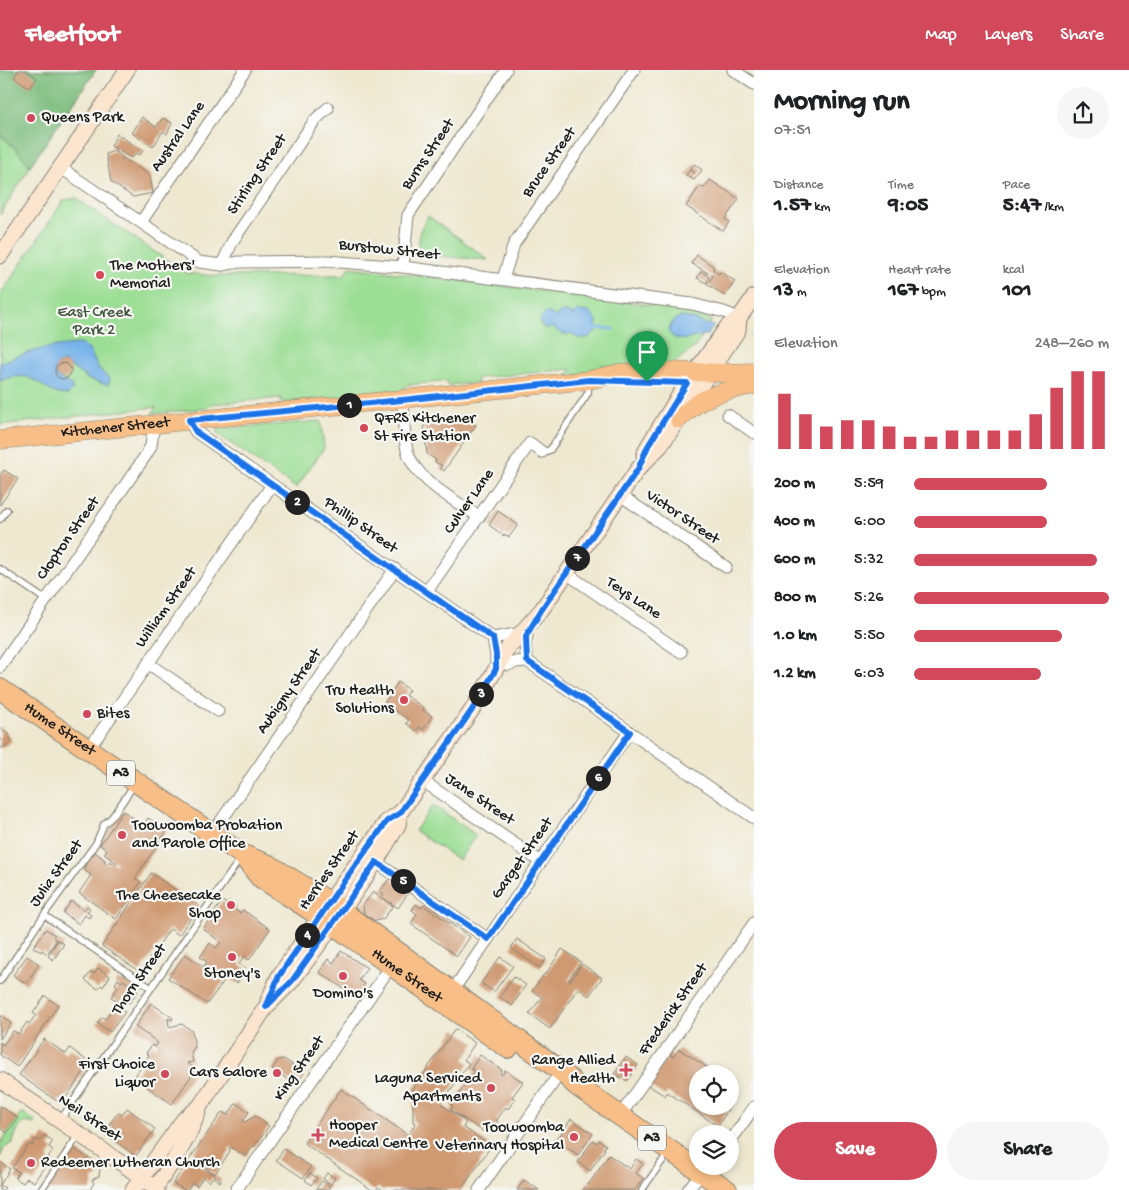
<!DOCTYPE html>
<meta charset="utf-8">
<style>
:root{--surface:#fff;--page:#f6f6f6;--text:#202124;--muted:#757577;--accent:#d1495b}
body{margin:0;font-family:"Gochi Hand",sans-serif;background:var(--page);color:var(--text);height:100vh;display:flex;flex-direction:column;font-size:19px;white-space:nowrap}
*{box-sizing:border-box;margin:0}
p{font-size:16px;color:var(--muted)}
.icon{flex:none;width:28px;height:28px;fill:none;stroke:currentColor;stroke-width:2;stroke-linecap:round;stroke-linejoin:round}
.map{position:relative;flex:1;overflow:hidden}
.sheet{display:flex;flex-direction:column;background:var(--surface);width:375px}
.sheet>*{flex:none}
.tools{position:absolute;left:689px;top:995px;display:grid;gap:10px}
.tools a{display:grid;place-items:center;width:50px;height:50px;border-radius:50%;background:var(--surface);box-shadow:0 2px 8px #0003;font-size:25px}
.pin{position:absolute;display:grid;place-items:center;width:42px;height:42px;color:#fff;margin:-51px -21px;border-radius:50% 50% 50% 0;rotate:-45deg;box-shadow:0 0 5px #0007}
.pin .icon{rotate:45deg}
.km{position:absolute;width:25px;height:25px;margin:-12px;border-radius:50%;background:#222;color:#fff;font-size:14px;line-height:25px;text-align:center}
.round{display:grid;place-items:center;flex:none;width:52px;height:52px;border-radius:26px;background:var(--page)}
.summary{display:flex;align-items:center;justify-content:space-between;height:85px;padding:0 20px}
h1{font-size:28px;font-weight:700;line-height:38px}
.figures{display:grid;grid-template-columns:repeat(3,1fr);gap:8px;height:85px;padding:5px 20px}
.figures div{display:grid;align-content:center}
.figures b{font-size:21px;font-weight:700}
.figures small{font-size:14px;font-weight:400}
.figures p{font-size:14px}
.chart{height:140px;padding:10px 20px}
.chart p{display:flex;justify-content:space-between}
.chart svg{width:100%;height:90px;margin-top:5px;stroke:var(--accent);stroke-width:6}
.primary-button{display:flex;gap:10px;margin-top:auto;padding:10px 20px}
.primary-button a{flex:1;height:58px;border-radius:30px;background:var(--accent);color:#fff;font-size:20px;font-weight:700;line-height:58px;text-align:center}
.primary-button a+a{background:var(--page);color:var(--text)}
ul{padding:0 20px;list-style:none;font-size:16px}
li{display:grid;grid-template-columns:80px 60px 1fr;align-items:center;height:38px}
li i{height:12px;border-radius:6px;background:var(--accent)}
header{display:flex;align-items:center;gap:30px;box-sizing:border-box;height:70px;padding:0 25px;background:var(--accent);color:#fff}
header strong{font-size:24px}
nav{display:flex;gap:28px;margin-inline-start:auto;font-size:18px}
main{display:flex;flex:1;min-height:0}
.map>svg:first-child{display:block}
</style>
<header>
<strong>Fleetfoot</strong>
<nav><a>Map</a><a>Layers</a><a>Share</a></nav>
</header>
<main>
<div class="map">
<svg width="754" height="1120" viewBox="0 0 754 1120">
<rect width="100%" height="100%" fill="#f6f6f2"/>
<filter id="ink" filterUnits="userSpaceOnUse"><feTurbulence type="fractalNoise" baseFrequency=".02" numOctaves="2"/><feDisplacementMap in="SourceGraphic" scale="10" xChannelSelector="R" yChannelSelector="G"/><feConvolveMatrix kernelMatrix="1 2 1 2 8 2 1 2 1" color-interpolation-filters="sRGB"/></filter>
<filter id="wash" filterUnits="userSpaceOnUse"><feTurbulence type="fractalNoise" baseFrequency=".0096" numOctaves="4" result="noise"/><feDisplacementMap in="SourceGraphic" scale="20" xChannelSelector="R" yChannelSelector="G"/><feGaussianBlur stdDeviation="1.12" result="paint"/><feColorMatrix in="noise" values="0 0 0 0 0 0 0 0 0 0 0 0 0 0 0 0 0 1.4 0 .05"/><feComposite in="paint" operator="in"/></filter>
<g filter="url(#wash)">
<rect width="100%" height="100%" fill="#eee8d0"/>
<g fill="#9cde95" stroke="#5c7d58">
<polygon points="0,0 96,0 30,96 0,145"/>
<polygon points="77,128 78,130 186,203 215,206 344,205 350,197 684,239 700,244 712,251 695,277 670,296 567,306 572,299 477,308 477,313 447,315 447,311 408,315 400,322 281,333 281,328 211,334 207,338 152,344 156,337 0,355 0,225 64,130"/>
<polygon points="428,146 481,184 488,190 423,185 418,179 420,161"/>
<polygon points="321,351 324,378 296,418 217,364 217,359"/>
<polygon points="433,735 476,765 459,790 415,761"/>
<path d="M22,1042l14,10 -3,2 -6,-2 -5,2c-5,6 -8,12 -9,19l-9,5 -4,10v-14z"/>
</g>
<polygon fill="#7dbd7e" stroke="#4c6c4d" points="0,0 96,0 30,96 15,78 0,65"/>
<g fill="#77b3e9" stroke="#4a6882">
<path d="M578,241l11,1 8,8 -1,11 -8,7h-11l-6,-5c-7,3 -13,0 -17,-6l-8,2 -6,-5 1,-6c4,-7 10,-6 14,-1 6,-6 11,-7 18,-2z"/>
<path d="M681,247c12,0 21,7 33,9l-7,9c-13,0 -29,12 -38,-3 1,-8 4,-13 12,-15z"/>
<path d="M79,274c14,4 12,13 19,23 3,5 8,8 12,12l-2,6 -20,-6 -24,-17 -6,2 -4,7 3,6 13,7 3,6 -5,5c-30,0 -29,-30 -68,-14v-18c26,-11 51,-18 79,-19z"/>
</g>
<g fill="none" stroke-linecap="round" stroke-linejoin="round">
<g stroke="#77b3e9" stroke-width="3">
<polyline points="594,258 613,259"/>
<polyline points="753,265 754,265"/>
</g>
</g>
<g id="blocks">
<g fill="#cf9971">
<polygon points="19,0 26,0 37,8 30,18 14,7"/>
<polygon points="142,47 156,57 163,48 172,53 167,64 163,61 153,77 132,63"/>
<polygon points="117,64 143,81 140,85 136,83 132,88 129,87 111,76"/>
<polygon points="114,81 123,87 122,89 125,89 150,105 153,123 133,127 111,112 106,84"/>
<polygon points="694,94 702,100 694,110 686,105 690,100 695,103 690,99"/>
<polygon points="710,110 739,129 725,149 729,152 723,161 686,136 700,116 704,118"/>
<polygon points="697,185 714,197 713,200 719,204 720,202 735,211 725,226 707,214 713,206 691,193"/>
<polygon points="701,201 709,207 706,213 697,208"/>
<circle cx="63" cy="301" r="8"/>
<polygon points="462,346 476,355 444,401 440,398 442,396 435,392 436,390 427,384 424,355 429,348"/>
<polygon points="4,400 18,409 0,435 0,405"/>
<polygon points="498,441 518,455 509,467 505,464 504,466 489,455"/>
<polygon points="398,612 409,620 405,625 424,638 423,640 432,646 423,660 419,657 416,661 406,653 409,650 394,640 392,643 382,636"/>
<polygon points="0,656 4,662 6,661 12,671 0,679"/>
<polygon points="123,741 143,755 148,748 167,761 135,808 141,812 116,849 79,823 91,805 83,799 95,782 105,790 104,792 108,794 110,791 116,795 117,793 104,784 107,780 100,775"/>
<polygon points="151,803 199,836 179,865 170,859 140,902 102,876"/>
<polygon points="390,808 409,822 398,838 382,827 384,824 380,821"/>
<polygon points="373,822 393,836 383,849 375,851 364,844 363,835"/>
<polygon points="71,831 84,840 87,836 90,838 87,842 91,845 89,848 85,845 79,854 63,843"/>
<polygon points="222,831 227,834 229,831 236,836 234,839 240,843 243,840 270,859 249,890 244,886 239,894 246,899 237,913 220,901 217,905 204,896 207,892 200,887 210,873 216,878 221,872 203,859"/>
<polygon points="416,834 421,838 423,835 470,867 457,886 411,854 417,844 412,840"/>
<polygon points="46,859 55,865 53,867 57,870 47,884 42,880 41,882 33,877"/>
<polygon points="517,869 546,889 540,898 511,878"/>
<polygon points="58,870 64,874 53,890 48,886"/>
<polygon points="562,879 581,892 568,910 570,911 582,894 602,908 589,926 578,918 550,959 529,944 542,927 532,921 545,903 546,904"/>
<polygon points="341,881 367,898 359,910 365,914 356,927 319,902 328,889 333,893"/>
<polygon points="185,884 224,911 207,934 168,908"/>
<polygon points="27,886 39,894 26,914 13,905"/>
<polygon points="500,887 513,896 494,922 481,913"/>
<polygon points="98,898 110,906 103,917 101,915 98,919 85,910 91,902 94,904"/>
<polygon points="514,907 526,915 512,936 500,927"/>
<polygon points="118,909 121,912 123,910 138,921 129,933 123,929 120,933 111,927 118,917 115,914"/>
<polygon points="45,926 58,935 17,997 0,985 0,972 3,975 13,961 19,964 27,952 29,954 36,945 33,943"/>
<polygon points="151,933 173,948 172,950 168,948 169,957 182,954 192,961 195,977 191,982 193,992 187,993 196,999 172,1034 134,1008 149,985 146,983 152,975 155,977 158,973 150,967 149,965 147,965 135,957"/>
<polygon points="115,935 125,942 110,962 97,953 102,947 105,949"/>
<polygon points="0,945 11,953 0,969"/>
<polygon points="455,959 475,973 464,990 469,993 441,1034 466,1052 463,1057 491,1076 461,1120 383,1120 378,1117 376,1120 372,1120 304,1073 341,1019 408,1065 416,1053 413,1052 413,1019"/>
<polygon points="44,969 66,984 70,978 90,993 65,1029 57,1031 19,1005"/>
<polygon points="679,979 707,997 702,1004 698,1004 698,1036 730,1036 718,1056 667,1022 665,1026 648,1015 669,984 673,987"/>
<polygon points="480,985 502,1000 500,1003 502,1005 505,1000 523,1012 512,1027 515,1029 508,1039 506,1037 496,1051 498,1052 491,1063 489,1061 487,1064 451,1040 453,1037 451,1035 475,1001 471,999"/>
<polygon points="626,987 638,995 627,1011 614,1004"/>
<polygon points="284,989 304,1003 296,1015 272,999 278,990"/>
<polygon points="236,1033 249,1042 243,1051 245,1052 255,1046 269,1056 254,1077 253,1076 246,1086 230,1077 229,1079 230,1081 215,1104 199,1092 198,1094 221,1110 220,1112 213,1107 209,1112 203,1107 197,1116 192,1113 187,1120 184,1120 173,1113 222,1042 228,1045"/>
<polygon points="0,1036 18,1048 7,1063 0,1058"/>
<polygon points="127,1038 155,1059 136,1086 108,1066 114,1058 109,1055 118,1042 122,1045"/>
<polygon points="571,1049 593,1064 578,1085 556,1071"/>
<polygon points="44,1065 53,1071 49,1077 53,1080 48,1087 50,1088 34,1112 27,1108 23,1113 15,1108 19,1102 12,1098 29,1074 32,1076 36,1069 40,1071"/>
<polygon points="593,1070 597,1073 599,1070 606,1075 604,1078 605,1079 590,1101 578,1092"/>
<polygon points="73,1078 97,1094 100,1098 99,1106 92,1110 94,1113 90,1120 45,1120"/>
<polygon points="284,1079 311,1097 303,1108 276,1090"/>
<polygon points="609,1085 630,1099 636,1089 643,1094 636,1103 643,1108 635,1120 583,1120 587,1114 588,1115"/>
<polygon points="0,1092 10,1099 0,1115 5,1118 3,1120 0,1120"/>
<polygon points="310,1103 317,1108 311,1115 305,1110"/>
<polygon points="327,1103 335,1108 331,1114 323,1109"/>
<polygon points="524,1110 539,1120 517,1120"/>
<polygon points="322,1111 330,1116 327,1120 316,1119"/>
</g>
</g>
</g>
<g filter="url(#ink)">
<use href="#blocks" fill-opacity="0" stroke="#858276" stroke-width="1"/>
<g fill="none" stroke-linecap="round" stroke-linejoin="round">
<defs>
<g id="lane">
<polyline points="542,382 550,380 588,323 589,312"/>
<polyline points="0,449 7,440"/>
<polyline points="0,499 46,530"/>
<polyline points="44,845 151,918"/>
<polyline points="0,911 44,845 96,773 104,754 112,747 134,715"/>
<polyline points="61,1049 240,789"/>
<polyline points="41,1120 78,1066"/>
<polyline points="642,1120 668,1083"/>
</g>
<g id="street">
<polyline points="733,0 754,14"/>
<polyline points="61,98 199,192 222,195 239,192 327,191 403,197 692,234 724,242 739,248"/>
<polyline points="141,152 245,0"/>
<polyline points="222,195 232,172 315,50 328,38"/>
<polyline points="403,197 408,145 506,0"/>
<polyline points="503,209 514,174 634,0"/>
<path d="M403,330c1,16 0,35 4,50 7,30 48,50 72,67"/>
<polyline points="728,345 754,363"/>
<polyline points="189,350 196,362 493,568 522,563"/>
<polyline points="620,425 726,497"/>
<polyline points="566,503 681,582"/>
<polyline points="427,521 530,373 542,382"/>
<polyline points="527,566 525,576 527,591"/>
<polyline points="493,568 496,585 496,598"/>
<polyline points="149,594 218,641"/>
<polyline points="508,595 516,592 527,591 754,748"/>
<polyline points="0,597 146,385 151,376 154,354"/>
<polyline points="88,680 272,415"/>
<polyline points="423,711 541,792"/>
<polyline points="212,764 395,499"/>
<polyline points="376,792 488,869"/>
<polyline points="449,926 629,662"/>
<polyline points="620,1046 754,853"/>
<polyline points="730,1072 754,1037"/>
<polyline points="236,1120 391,896"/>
<polyline points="479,1120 555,1010"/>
<polyline points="688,1120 694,1112 713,1096"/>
</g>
<g id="secondary">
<polyline points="0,186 127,0"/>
<polyline points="644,385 648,376 680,324 727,257 739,248 754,227"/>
<polyline points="268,931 279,906 338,820 387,751 400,743"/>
<polyline points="0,1010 130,1099 157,1120"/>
<polyline points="133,1120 184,1049 200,1036 266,937 292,911 325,866 376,792 398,755 400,743 472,640 508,578 542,539 638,399 661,375 738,260 739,248"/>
<path d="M154,1120c18,-27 37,-53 46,-84"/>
</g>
<g id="primary">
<path d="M679,349c23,-24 44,-28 75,-34"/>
<path id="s1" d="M0,370l589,-60 30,-7 16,-1 33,-1 53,2 33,-1"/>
</g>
<g id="highway">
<path id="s2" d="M0,619l243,166 26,10 60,37 232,169 16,15 150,104"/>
<path id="s3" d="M243,786l17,21 84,55 164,116"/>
</g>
</defs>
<use href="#lane" stroke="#858276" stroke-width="8"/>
<use href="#street" stroke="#858276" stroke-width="13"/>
<use href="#secondary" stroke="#858276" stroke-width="17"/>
<use href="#primary" stroke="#858276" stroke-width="19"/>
<use href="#highway" stroke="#858276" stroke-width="22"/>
<use href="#lane" stroke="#fff" stroke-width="5.5"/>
<use href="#street" stroke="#fff" stroke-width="11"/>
<use href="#secondary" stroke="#fce5cf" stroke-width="15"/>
<use href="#primary" stroke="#f7be87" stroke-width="18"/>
<use href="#highway" stroke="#f7be87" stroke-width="20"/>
</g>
</g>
<g fill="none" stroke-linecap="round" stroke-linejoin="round" filter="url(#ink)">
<defs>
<polygon id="route" points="589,310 687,313 648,376 638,399 542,539 526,566 527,591 630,662 488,869 376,792 292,911 266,937 279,906 338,820 387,751 400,743 472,640 496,599 496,584 493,568 196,362 189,350 402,330"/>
</defs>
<use href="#route" stroke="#fff" stroke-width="10"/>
<use href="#route" stroke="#1a73e8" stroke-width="6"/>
</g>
<g fill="#d1495b" stroke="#f6f6f2" stroke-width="2">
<circle cx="31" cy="48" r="5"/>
<circle cx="100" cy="205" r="5"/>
<circle cx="364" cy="358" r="5"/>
<circle cx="404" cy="630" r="5"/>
<circle cx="87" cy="644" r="5"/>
<circle cx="122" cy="765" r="5"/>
<circle cx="231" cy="835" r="5"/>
<circle cx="232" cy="887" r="5"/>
<circle cx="343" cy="906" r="5"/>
<path d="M623.5 992.5h5v5h5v5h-5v5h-5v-5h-5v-5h5z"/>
<circle cx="277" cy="1003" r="5"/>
<circle cx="165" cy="1004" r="5"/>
<circle cx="491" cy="1018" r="5"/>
<path d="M315.5 1057.5h5v5h5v5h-5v5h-5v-5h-5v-5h5z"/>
<circle cx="574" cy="1067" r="5"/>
<circle cx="31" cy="1093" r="5"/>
</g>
<g text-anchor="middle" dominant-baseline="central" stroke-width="4.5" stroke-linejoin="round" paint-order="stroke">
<g fill="#f6f6f2" stroke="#5d5d5c" stroke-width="1">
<rect x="107" y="690.5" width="28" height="25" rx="4"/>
<rect x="638" y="1055.5" width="28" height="25" rx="4"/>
</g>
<g font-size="15" font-weight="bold" fill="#1c1c1c">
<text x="121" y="703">A3</text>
<text x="652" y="1068">A3</text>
</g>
<g font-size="16" fill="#1c1c1c" stroke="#f6f6f2" text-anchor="start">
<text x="41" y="48">Queens Park</text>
<text x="110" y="196">The Mothers'<tspan x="110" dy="18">Memorial</tspan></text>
<text x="374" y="349">QFRS Kitchener<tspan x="374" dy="18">St Fire Station</tspan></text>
<text x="394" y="621" text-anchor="end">Tru Health<tspan x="394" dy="18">Solutions</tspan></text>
<text x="97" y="644">Bites</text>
<text x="132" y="756">Toowoomba Probation<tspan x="132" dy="18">and Parole Office</tspan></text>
<text x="221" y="826" text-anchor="end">The Cheesecake<tspan x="221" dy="18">Shop</tspan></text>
<text x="232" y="904" text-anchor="middle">Stoney's</text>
<text x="343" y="924" text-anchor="middle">Domino's</text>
<text x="615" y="991" text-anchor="end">Range Allied<tspan x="615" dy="18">Health</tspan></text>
<text x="155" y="995" text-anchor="end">First Choice<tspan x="155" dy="18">Liquor</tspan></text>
<text x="267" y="1003" text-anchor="end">Cars Galore</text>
<text x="481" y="1009" text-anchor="end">Laguna Serviced<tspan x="481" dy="18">Apartments</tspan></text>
<text x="329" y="1056">Hooper<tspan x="329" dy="18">Medical Centre</tspan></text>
<text x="564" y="1058" text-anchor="end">Toowoomba<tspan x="564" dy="18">Veterinary Hospital</tspan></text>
<text x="41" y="1093">Redeemer Lutheran Church</text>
</g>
<g font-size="16" fill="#1c1c1c" stroke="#f6f6f2">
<text transform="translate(179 67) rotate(-55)">Austral Lane</text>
<text transform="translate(429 85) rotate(-56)">Burns Street</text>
<text transform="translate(550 93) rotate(-55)">Bruce Street</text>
<text transform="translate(258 105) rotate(-56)">Stirling Street</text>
<text transform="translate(389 181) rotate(6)">Burstow Street</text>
<text stroke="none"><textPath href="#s1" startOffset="116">Kitchener Street</textPath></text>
<text transform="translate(470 432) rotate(-55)">Culver Lane</text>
<text transform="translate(682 448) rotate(34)">Victor Street</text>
<text transform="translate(360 456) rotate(35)">Phillip Street</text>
<text transform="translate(69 469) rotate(-55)">Clopton Street</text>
<text transform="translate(633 529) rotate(34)">Teys Lane</text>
<text transform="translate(167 538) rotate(-55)">William Street</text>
<text transform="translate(290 622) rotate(-55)">Aubigny Street</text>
<text stroke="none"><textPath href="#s2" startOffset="72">Hume Street</textPath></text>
<text transform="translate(479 730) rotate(34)">Jane Street</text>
<text transform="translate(523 789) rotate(-55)">Garget Street</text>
<text transform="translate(330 801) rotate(-55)">Herries Street</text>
<text transform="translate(57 804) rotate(-54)">Julia Street</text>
<text stroke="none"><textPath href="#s3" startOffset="204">Hume Street</textPath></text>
<text transform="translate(140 910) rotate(-55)">Thorn Street</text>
<text transform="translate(674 940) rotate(-55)">Frederick Street</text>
<text transform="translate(300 999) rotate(-55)">King Street</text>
<text transform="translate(89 1049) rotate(34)">Neil Street</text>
</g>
<g font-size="16" fill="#425640" stroke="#f6f6f2">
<text x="94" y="243">East Creek<tspan x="94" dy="18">Park 2</tspan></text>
</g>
</g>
</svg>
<div class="tools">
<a><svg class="icon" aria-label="locate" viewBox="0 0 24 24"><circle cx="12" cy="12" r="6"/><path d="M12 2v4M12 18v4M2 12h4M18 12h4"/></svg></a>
<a><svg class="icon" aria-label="layers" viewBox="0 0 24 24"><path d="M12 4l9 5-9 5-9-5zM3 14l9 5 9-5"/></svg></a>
</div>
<div class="pin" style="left:647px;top:312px;background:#1e9e55"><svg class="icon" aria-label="arrive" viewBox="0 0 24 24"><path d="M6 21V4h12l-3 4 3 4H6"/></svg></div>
<b class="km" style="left:349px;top:335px">1</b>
<b class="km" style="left:297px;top:432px">2</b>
<b class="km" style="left:481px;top:624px">3</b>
<b class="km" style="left:307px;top:865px">4</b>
<b class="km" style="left:403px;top:811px">5</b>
<b class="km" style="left:598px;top:708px">6</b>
<b class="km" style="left:577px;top:488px">7</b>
</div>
<section class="sheet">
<div class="summary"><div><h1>Morning run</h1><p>07:51</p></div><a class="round"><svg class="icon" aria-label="share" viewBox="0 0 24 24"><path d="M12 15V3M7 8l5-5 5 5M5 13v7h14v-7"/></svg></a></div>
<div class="figures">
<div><p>Distance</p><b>1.57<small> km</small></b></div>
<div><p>Time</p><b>9:05</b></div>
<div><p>Pace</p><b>5:47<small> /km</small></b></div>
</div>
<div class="figures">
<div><p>Elevation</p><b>13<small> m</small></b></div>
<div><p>Heart rate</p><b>167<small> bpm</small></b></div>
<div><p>kcal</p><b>101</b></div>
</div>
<div class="chart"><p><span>Elevation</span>248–260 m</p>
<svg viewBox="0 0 160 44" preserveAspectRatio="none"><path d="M5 44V17M15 44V27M25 44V33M35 44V30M45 44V30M55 44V33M65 44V38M75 44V38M85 44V35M95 44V35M105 44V35M115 44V35M125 44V27M135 44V14M145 44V6M155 44V6"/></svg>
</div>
<ul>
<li><b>200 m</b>5:59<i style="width:68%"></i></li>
<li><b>400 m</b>6:00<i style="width:68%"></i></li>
<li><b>600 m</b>5:32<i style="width:94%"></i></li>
<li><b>800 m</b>5:26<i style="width:100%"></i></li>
<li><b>1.0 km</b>5:50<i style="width:76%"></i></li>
<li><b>1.2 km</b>6:03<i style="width:65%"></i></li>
</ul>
<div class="primary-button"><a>Save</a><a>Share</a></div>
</section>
</main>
